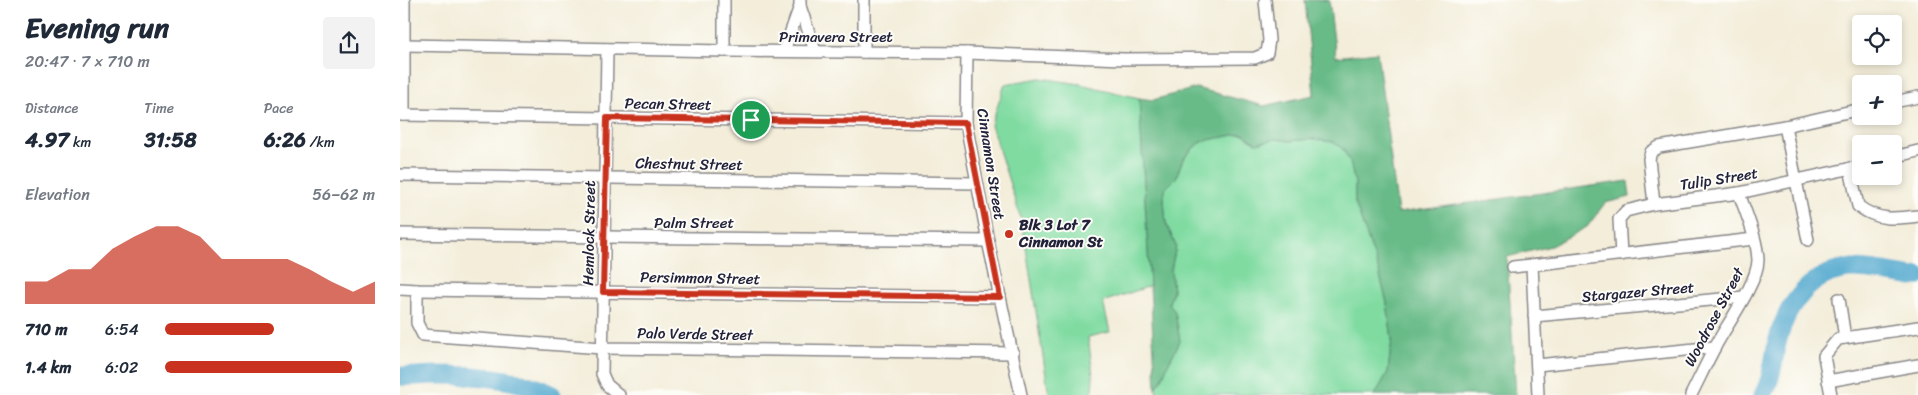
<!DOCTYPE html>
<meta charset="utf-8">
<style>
:root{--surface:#fff;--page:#f2f2f3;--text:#1f2937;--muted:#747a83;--accent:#c8321e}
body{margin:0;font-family:Sriracha,sans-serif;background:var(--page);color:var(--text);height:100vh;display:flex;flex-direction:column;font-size:19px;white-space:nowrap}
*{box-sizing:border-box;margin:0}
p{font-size:16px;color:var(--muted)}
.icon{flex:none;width:28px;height:28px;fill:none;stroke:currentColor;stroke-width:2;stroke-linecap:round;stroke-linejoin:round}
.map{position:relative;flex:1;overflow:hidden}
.sheet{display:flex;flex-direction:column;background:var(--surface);width:400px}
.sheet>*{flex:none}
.buttons{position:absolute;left:1452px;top:15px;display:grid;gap:10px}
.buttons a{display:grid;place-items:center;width:50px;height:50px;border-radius:5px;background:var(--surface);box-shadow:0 2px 8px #0003;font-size:25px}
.pin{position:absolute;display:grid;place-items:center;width:42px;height:42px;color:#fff;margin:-21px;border:2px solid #fff;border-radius:50%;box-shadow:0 1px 5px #0007}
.round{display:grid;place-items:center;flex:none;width:52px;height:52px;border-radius:5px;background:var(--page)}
.head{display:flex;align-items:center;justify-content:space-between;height:85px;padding:0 25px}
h1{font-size:28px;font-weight:800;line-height:38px}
.figures{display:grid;grid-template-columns:repeat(3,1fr);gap:8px;height:85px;padding:5px 25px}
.figures div{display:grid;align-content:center}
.figures b{font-size:21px;font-weight:800}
.figures small{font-size:14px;font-weight:400}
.figures p{font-size:14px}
.chart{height:140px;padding:10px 25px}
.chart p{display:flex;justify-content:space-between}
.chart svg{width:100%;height:90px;margin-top:5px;fill:var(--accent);opacity:.7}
ul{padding:0 25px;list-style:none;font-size:16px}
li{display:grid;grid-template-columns:80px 60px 1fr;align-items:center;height:38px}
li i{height:12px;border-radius:6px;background:var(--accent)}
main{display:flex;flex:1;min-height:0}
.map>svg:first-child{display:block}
</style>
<main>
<section class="sheet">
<div class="head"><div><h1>Evening run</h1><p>20:47 · 7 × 710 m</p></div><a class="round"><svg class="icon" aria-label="share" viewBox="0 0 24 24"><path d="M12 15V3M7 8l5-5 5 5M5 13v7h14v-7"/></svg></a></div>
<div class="figures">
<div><p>Distance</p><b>4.97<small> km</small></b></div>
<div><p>Time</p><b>31:58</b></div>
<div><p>Pace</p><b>6:26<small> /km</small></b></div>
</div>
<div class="chart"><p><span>Elevation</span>56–62 m</p>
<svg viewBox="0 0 160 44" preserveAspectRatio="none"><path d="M0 44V33L10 33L20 27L30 27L40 17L50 11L60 6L70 6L80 11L90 22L100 22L110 22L120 22L130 27L140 33L150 38L160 33V44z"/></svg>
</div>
<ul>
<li><b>710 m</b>6:54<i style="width:52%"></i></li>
<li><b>1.4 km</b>6:02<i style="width:89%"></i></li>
</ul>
</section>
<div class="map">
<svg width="1518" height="395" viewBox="0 0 1518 395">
<rect width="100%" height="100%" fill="#fdfcf7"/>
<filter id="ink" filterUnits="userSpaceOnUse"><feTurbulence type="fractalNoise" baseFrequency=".02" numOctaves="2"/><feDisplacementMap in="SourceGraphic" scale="10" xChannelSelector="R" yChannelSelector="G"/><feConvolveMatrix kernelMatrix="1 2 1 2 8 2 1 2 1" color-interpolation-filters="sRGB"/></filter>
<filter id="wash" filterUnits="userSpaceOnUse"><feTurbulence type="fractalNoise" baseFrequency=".0096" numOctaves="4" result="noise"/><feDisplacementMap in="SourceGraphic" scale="20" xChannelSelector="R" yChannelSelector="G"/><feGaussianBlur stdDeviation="1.12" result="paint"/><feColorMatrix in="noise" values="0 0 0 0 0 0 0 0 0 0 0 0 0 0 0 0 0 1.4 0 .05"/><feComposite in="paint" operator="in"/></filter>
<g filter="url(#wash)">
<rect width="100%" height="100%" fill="#f3edd9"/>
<g fill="#80dba1" stroke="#517e6e">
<polygon points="640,78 680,84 739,98 750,286 703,302 710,332 688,337 693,375 692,395 649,395 622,222 591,125 605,84"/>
<polygon points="839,134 844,134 856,143 876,139 890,141 913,139 933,142 943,149 950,162 955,183 955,203 977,264 987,303 992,339 988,372 975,395 757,395 756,388 762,379 767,366 780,341 775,312 769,303 773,291 771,270 776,246 766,223 764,200 765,189 776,178 782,161 791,150 803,141"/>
</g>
<polygon fill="#68bb87" stroke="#456e61" points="905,0 929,0 936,57 977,52 998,213 1228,181 1230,197 1205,203 1187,227 1151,246 1107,257 1116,395 975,395 988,372 992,339 987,303 977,264 955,203 955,183 950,162 943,149 933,142 913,139 890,141 876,139 856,143 844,134 839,134 803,141 791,150 782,161 776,178 765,189 764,200 766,223 776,246 771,270 773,291 769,303 775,312 780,341 767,366 762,379 756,388 739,98 753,100 796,88 864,106 914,95"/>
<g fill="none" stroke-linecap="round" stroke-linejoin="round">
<g stroke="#52a9cf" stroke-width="19">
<path d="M0,376c11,1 23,-1 35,-1 38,0 83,2 117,20"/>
<path d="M1363,395c10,-18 10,-37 15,-56 9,-35 34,-68 73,-70 17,-1 44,5 61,8l6,-1"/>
</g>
</g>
</g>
<g filter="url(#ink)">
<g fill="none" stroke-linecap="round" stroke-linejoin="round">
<defs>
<g id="minor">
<polyline points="324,0 324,51"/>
<polyline points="400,6 415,51"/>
<polyline points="4,45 324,51 567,53 724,59 855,58 867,53 869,40 865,0"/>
<polyline points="207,49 202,374 207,385 219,395"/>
<polyline points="384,51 400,6 400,0"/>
<polyline points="464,52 464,0"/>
<polyline points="567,53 566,123 588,241 621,395"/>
<polyline points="1494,102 1518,97"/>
<polyline points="0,115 566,123"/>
<polyline points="4,115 4,0"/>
<polyline points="1385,126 1408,240"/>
<polyline points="1494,157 1518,151"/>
<path d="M1450,168l8,38c20,15 36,13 60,10"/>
<polyline points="0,175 577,183"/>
<polyline points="1254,204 1249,159 1251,152 1259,147 1385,126 1461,109"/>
<polyline points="0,234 204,237 588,241"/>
<polyline points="1221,255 1219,219 1226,211 1254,204 1339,193 1461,166"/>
<polyline points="1132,265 1138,395"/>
<polyline points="1113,267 1354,239"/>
<polyline points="0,289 17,290 600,297"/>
<polyline points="17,290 17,323 23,335 202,348 613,353"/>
<polyline points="1439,299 1445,338"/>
<polyline points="1134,316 1344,297"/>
<polyline points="1137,365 1315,347"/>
<polyline points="1428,381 1518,365"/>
<path d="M1291,395c8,-16 16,-33 24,-48 11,-21 43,-65 43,-87 -1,-22 -12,-46 -19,-67"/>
<polyline points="1431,395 1424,356 1438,339 1518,327"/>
</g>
</defs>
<use href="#minor" stroke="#8a888a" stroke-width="14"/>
<use href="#minor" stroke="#fff" stroke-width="11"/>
</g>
</g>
<g fill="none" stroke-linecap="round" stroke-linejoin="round" filter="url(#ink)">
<defs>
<polygon id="route" points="207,118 566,123 600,297 203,292"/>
</defs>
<use href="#route" stroke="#fff" stroke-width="10"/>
<use href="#route" stroke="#c8321e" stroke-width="6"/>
</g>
<circle fill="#c8321e" stroke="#fdfcf7" stroke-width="2" cx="609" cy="234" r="5"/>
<g text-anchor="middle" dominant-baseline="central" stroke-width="4" stroke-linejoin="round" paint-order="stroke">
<g font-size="15" fill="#22223b" stroke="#fdfcf7">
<text x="436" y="37">Primavera Street</text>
<text transform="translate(268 104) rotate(1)">Pecan Street</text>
<text transform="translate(289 164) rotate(1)">Chestnut Street</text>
<text transform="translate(591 164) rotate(81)">Cinnamon Street</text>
<text transform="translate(1319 179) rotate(-9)">Tulip Street</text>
<text x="294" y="223">Palm Street</text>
<text transform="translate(189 233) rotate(-89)">Hemlock Street</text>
<text transform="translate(300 278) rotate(1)">Persimmon Street</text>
<text transform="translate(1238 292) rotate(-5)">Stargazer Street</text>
<text transform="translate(1314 317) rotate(-62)">Woodrose Street</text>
<text transform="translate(295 334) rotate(1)">Palo Verde Street</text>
</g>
<g font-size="15" font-weight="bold" fill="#22223b" stroke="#fdfcf7" text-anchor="start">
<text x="619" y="225">Blk 3 Lot 7<tspan x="619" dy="17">Cinnamon St</tspan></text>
</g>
</g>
</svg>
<div class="buttons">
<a><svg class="icon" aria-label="locate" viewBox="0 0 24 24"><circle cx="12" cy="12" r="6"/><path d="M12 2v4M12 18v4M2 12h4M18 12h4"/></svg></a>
<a>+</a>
<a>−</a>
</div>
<div class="pin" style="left:351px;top:120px;background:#1e9e55"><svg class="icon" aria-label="arrive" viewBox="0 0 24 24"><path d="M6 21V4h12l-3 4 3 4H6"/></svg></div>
</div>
</main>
